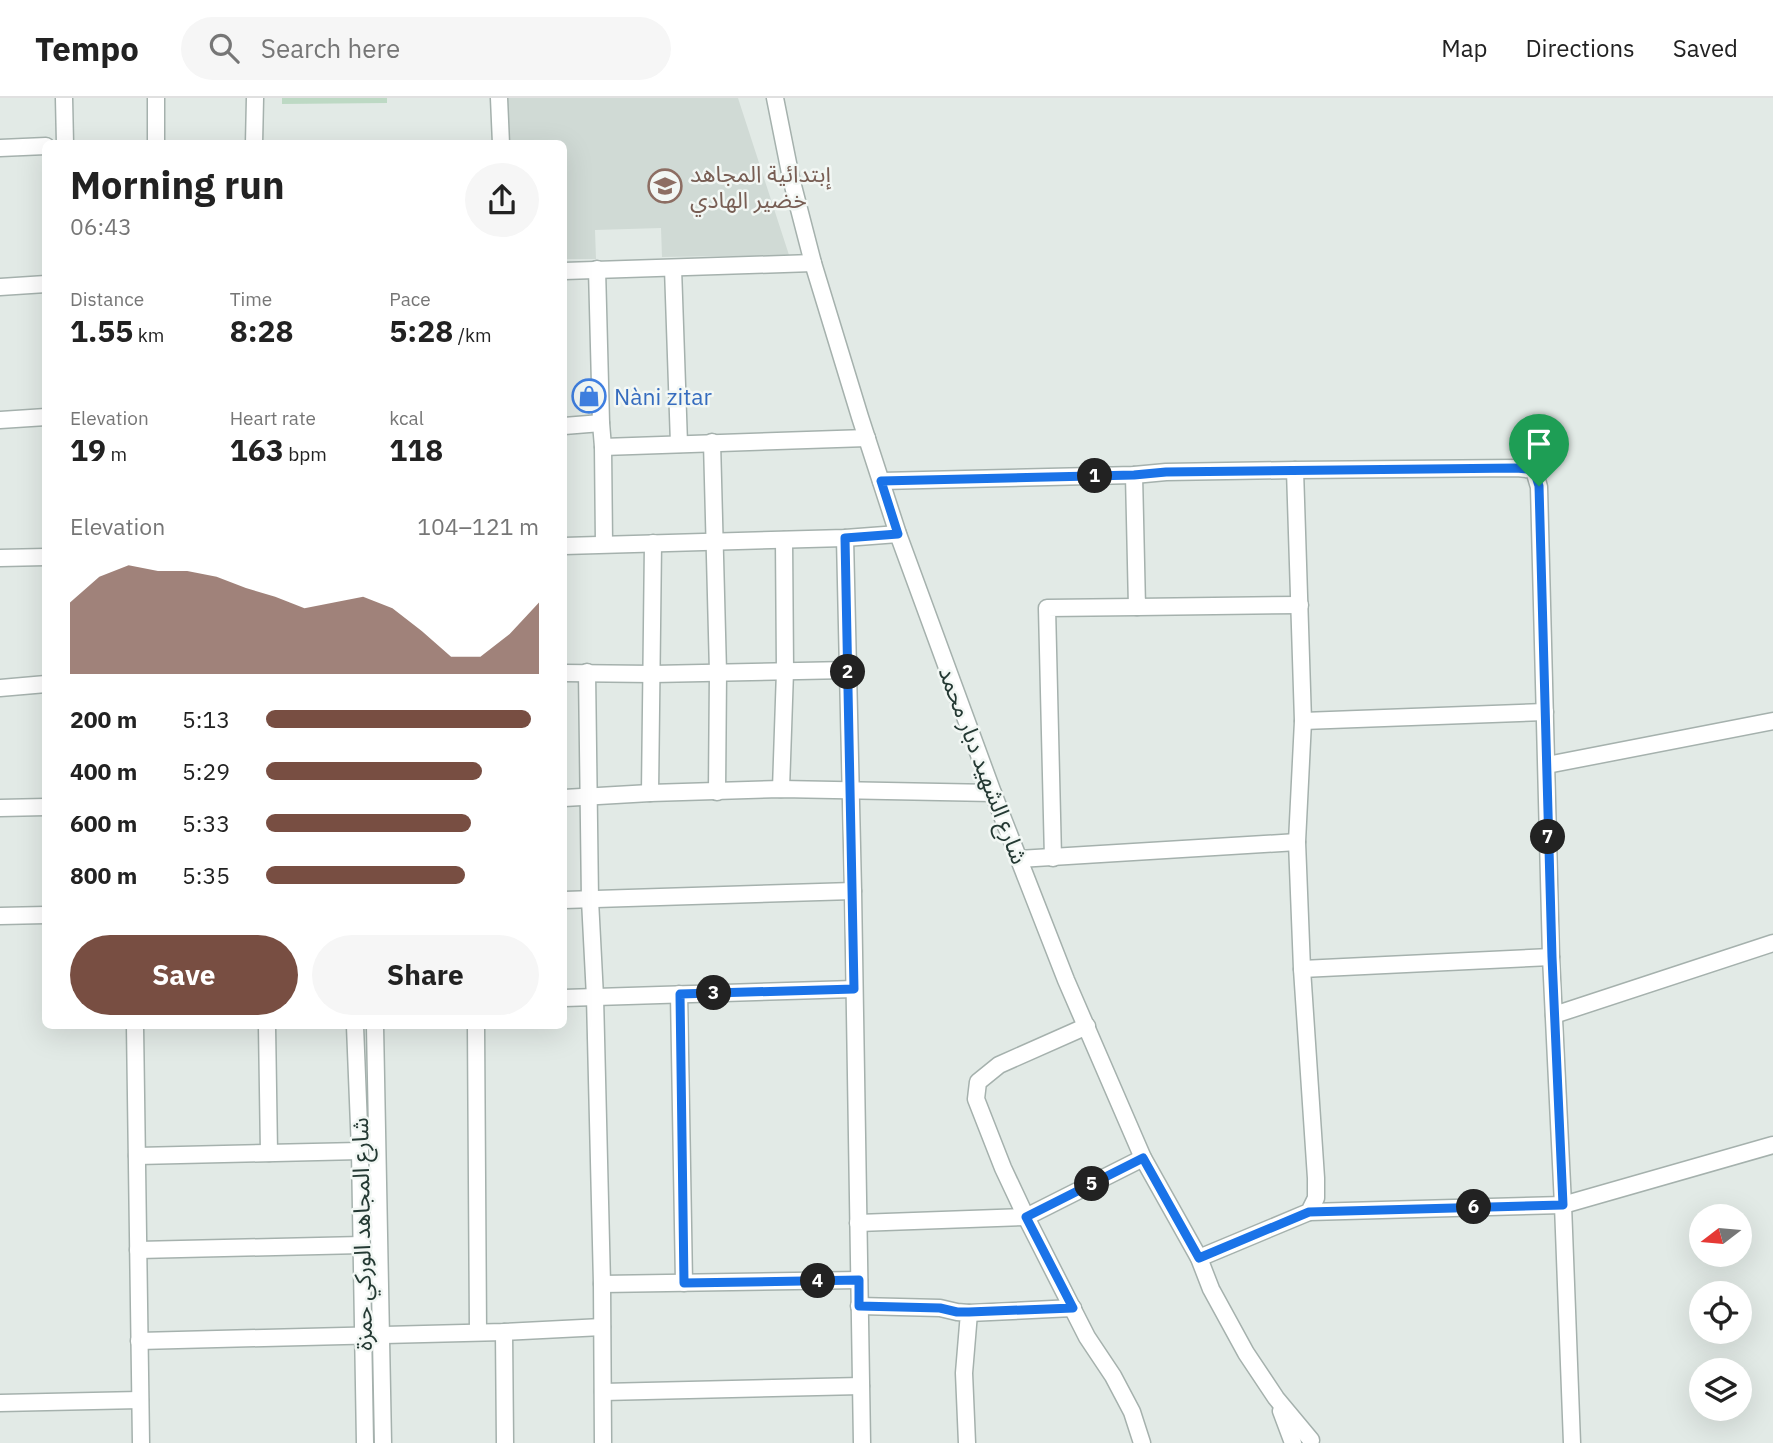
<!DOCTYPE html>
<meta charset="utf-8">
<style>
:root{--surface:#fff;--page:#f6f6f6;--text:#222;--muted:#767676;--line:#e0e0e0;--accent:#784e42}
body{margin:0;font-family:"IBM Plex Sans","Noto Sans Arabic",sans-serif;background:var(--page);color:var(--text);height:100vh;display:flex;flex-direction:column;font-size:26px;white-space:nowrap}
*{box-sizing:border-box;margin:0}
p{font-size:23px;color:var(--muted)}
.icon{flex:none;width:38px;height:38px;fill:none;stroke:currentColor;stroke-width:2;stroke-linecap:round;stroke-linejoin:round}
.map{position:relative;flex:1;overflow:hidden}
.sheet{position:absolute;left:42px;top:42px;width:525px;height:889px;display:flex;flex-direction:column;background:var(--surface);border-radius:10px;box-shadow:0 7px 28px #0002}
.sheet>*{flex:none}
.needle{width:46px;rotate:254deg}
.tools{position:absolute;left:1689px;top:1106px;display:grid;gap:14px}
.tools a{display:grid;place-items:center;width:63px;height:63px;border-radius:50%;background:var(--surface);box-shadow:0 7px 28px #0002;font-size:35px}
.pin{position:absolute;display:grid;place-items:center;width:60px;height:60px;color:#fff;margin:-72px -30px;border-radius:50% 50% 50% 0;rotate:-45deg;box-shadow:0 0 7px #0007}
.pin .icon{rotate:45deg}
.km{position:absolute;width:35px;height:35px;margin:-18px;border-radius:50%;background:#222;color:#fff;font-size:19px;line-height:35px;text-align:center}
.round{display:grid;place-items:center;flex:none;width:74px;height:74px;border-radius:37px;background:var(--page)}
.summary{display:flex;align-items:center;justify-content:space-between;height:119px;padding:0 28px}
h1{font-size:38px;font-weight:800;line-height:52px}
.metrics{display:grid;grid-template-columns:repeat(3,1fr);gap:10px;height:119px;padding:7px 28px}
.metrics div{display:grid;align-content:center}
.metrics b{font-size:30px;font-weight:800}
.metrics small{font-size:19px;font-weight:400}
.metrics p{font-size:19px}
.chart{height:196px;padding:14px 28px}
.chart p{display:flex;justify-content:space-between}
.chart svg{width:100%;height:126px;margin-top:7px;fill:var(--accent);opacity:.7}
.action{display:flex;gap:14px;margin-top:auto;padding:14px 28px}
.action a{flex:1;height:80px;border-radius:42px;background:var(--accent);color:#fff;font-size:28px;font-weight:800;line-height:80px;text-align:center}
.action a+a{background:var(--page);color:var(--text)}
ul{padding:0 28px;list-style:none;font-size:23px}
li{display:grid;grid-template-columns:112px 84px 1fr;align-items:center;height:52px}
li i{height:18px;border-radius:9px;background:var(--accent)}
header{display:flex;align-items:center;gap:42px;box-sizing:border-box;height:98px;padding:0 35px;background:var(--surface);border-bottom:2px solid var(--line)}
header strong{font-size:33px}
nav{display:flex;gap:38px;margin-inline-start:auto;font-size:24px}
.search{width:490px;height:63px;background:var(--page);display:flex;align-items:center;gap:18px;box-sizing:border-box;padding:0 24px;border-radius:38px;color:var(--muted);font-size:26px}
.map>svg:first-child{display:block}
</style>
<header>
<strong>Tempo</strong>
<div class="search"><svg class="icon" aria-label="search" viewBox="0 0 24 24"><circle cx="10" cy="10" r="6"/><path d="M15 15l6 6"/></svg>Search here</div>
<nav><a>Map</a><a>Directions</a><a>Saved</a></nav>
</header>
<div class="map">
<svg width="1773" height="1345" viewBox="0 0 1773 1345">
<rect width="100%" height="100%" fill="#e2eae6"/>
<polygon fill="#d0dad5" points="507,0 738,0 789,157 662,159 661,130 595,132 596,161 564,161 564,46 507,45"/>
<polygon fill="#bdd9c4" points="282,0 387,0 387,5 282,6"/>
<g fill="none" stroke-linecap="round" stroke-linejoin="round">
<defs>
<g id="minor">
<polyline points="64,0 65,46"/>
<polyline points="156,0 156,46"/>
<polyline points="499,0 501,46"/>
<polyline points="775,0 791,80 813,165 860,319 898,436 993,695 1066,882 1143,1060 1199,1160 1211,1191 1246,1255 1276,1300 1311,1342"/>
<polyline points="254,46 255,0"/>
<polyline points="0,50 46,48"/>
<polyline points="673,170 679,346"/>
<polyline points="597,171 601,325 603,349 604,446"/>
<polyline points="564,173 813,165"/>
<polyline points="0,189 46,186"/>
<polyline points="0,322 46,319"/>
<polyline points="564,328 601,325"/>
<polyline points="712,344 718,574 717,694"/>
<polyline points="603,349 867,340"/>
<polyline points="1295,372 1517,370 1534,372 1539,389 1551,859 1563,1107 1572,1345"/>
<polyline points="1134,377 1137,509 1300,507"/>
<polyline points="881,383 1134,377 1166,374 1295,372 1303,623 1297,744 1302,871 1316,1080 1316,1100 1309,1114 1199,1160"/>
<polyline points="845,440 853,793 862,1345"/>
<polyline points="564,448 845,440 898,436"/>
<polyline points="0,460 46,459"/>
<polyline points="587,574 590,802 595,899 602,1186 603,1345"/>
<polyline points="564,575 653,576 848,572"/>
<polyline points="0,590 46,586"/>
<polyline points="1303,623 1545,614"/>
<polyline points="1547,667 1773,623"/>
<polyline points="781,691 785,573 784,442"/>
<polyline points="650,695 653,445"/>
<polyline points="564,700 650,695 781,691 993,695"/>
<polyline points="0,710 46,709"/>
<polyline points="1053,760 1047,510 1137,509"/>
<polyline points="1019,761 1297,744"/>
<polyline points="564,802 853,793"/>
<polyline points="0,818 46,817"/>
<polyline points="1302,871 1551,859"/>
<polyline points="679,896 684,1185"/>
<polyline points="564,900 854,891"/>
<polyline points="1554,917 1773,845"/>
<polyline points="135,928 141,1345"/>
<polyline points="267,928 269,1055"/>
<polyline points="355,928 360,1053 365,1345"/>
<polyline points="375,928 383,1345"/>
<polyline points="476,928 478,1234"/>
<polyline points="1087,928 999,967 978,984 976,1001 1003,1070 1026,1119 1087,1239 1113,1278 1132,1314 1142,1345"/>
<polyline points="137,1058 360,1053"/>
<polyline points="1309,1114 1563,1107 1773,1047"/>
<polyline points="858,1125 1026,1119 1143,1060"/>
<polyline points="138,1152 362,1147"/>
<polyline points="602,1186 859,1182"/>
<polyline points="859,1208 940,1210 957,1214 969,1215 964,1275 967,1345"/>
<polyline points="969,1215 1073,1210"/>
<polyline points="504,1234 505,1345"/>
<polyline points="139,1243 504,1234 602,1229"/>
<polyline points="603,1294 861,1288"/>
<polyline points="0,1305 140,1302"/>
<polyline points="1281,1313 1293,1345"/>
</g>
</defs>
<use href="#minor" stroke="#a5b1ad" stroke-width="19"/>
<use href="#minor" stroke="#fff" stroke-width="16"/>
</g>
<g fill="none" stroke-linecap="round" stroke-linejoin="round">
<defs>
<polygon id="route" points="1517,370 1534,372 1539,388 1552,859 1563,1107 1309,1114 1199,1160 1143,1060 1026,1119 1073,1210 969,1214 957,1214 940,1210 859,1208 859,1182 684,1185 680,896 854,891 845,440 898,436 881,383 1134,377 1166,374"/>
</defs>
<use href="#route" stroke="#fff" stroke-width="14"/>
<use href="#route" stroke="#1a73e8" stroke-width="9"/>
</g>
<defs>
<symbol id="school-ring" viewBox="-11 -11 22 22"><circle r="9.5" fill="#f2f7f4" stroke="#8d6e63" stroke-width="1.5"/><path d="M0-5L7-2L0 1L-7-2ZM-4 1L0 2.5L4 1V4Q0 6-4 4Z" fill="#8d6e63"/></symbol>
<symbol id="shop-ring" viewBox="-11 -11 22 22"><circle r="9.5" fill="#f2f7f4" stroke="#3f7fe0" stroke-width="1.5"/><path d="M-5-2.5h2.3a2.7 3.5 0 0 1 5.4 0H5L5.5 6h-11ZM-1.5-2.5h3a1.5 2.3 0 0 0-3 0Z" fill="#3f7fe0"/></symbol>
</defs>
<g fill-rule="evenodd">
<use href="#school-ring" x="646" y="69" width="38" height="38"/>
<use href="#shop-ring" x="570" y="279" width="38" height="38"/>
</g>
<g text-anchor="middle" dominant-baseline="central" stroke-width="5" stroke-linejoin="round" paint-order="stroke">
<g font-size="23" fill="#785e54" stroke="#f2f7f4" text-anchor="start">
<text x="690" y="75">إبتدائية المجاهد<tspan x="690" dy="26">خضير الهادي</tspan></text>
</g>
<g font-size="23" fill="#366cbe" stroke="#f2f7f4" text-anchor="start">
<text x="614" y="298">Nàni zitar</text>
</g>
<g font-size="23" fill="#243933" stroke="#f2f7f4">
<text transform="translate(984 667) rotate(69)">شارع الشهيد دبار محمد</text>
<text transform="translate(361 1136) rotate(-91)">شارع المجاهد الوركي حمزة</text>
</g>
</g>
</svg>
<div class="tools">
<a><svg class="needle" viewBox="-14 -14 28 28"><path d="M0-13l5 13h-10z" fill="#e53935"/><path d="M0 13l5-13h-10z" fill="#767676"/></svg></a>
<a><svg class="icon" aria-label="locate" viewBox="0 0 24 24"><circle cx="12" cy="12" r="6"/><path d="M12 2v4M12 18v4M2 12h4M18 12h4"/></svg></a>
<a><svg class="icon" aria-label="layers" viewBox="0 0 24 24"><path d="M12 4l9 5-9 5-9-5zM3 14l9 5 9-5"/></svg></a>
</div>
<div class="pin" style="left:1539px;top:388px;background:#1e9e55"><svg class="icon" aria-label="arrive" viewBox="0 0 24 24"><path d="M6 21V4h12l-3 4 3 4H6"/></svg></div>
<b class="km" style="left:1095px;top:378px">1</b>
<b class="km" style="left:848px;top:574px">2</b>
<b class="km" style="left:714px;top:895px">3</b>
<b class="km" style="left:818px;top:1183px">4</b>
<b class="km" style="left:1092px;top:1086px">5</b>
<b class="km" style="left:1474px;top:1109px">6</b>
<b class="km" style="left:1548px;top:739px">7</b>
<section class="sheet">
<div class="summary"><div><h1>Morning run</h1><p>06:43</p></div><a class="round"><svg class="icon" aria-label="share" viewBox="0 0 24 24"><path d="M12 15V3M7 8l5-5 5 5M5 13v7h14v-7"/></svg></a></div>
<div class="metrics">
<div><p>Distance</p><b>1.55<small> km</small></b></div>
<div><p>Time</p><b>8:28</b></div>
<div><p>Pace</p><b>5:28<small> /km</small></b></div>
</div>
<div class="metrics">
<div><p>Elevation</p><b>19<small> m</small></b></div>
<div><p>Heart rate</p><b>163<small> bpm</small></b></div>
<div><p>kcal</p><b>118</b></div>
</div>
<div class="chart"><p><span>Elevation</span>104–121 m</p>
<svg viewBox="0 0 160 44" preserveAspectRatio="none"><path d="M0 44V19L10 10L20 6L30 8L40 8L50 10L60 14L70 17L80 21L90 19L100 17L110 21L120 29L130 38L140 38L150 30L160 19V44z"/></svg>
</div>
<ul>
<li><b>200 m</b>5:13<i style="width:97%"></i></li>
<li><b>400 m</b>5:29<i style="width:79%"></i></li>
<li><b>600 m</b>5:33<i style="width:75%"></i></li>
<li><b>800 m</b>5:35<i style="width:73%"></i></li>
</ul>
<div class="action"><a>Save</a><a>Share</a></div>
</section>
</div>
